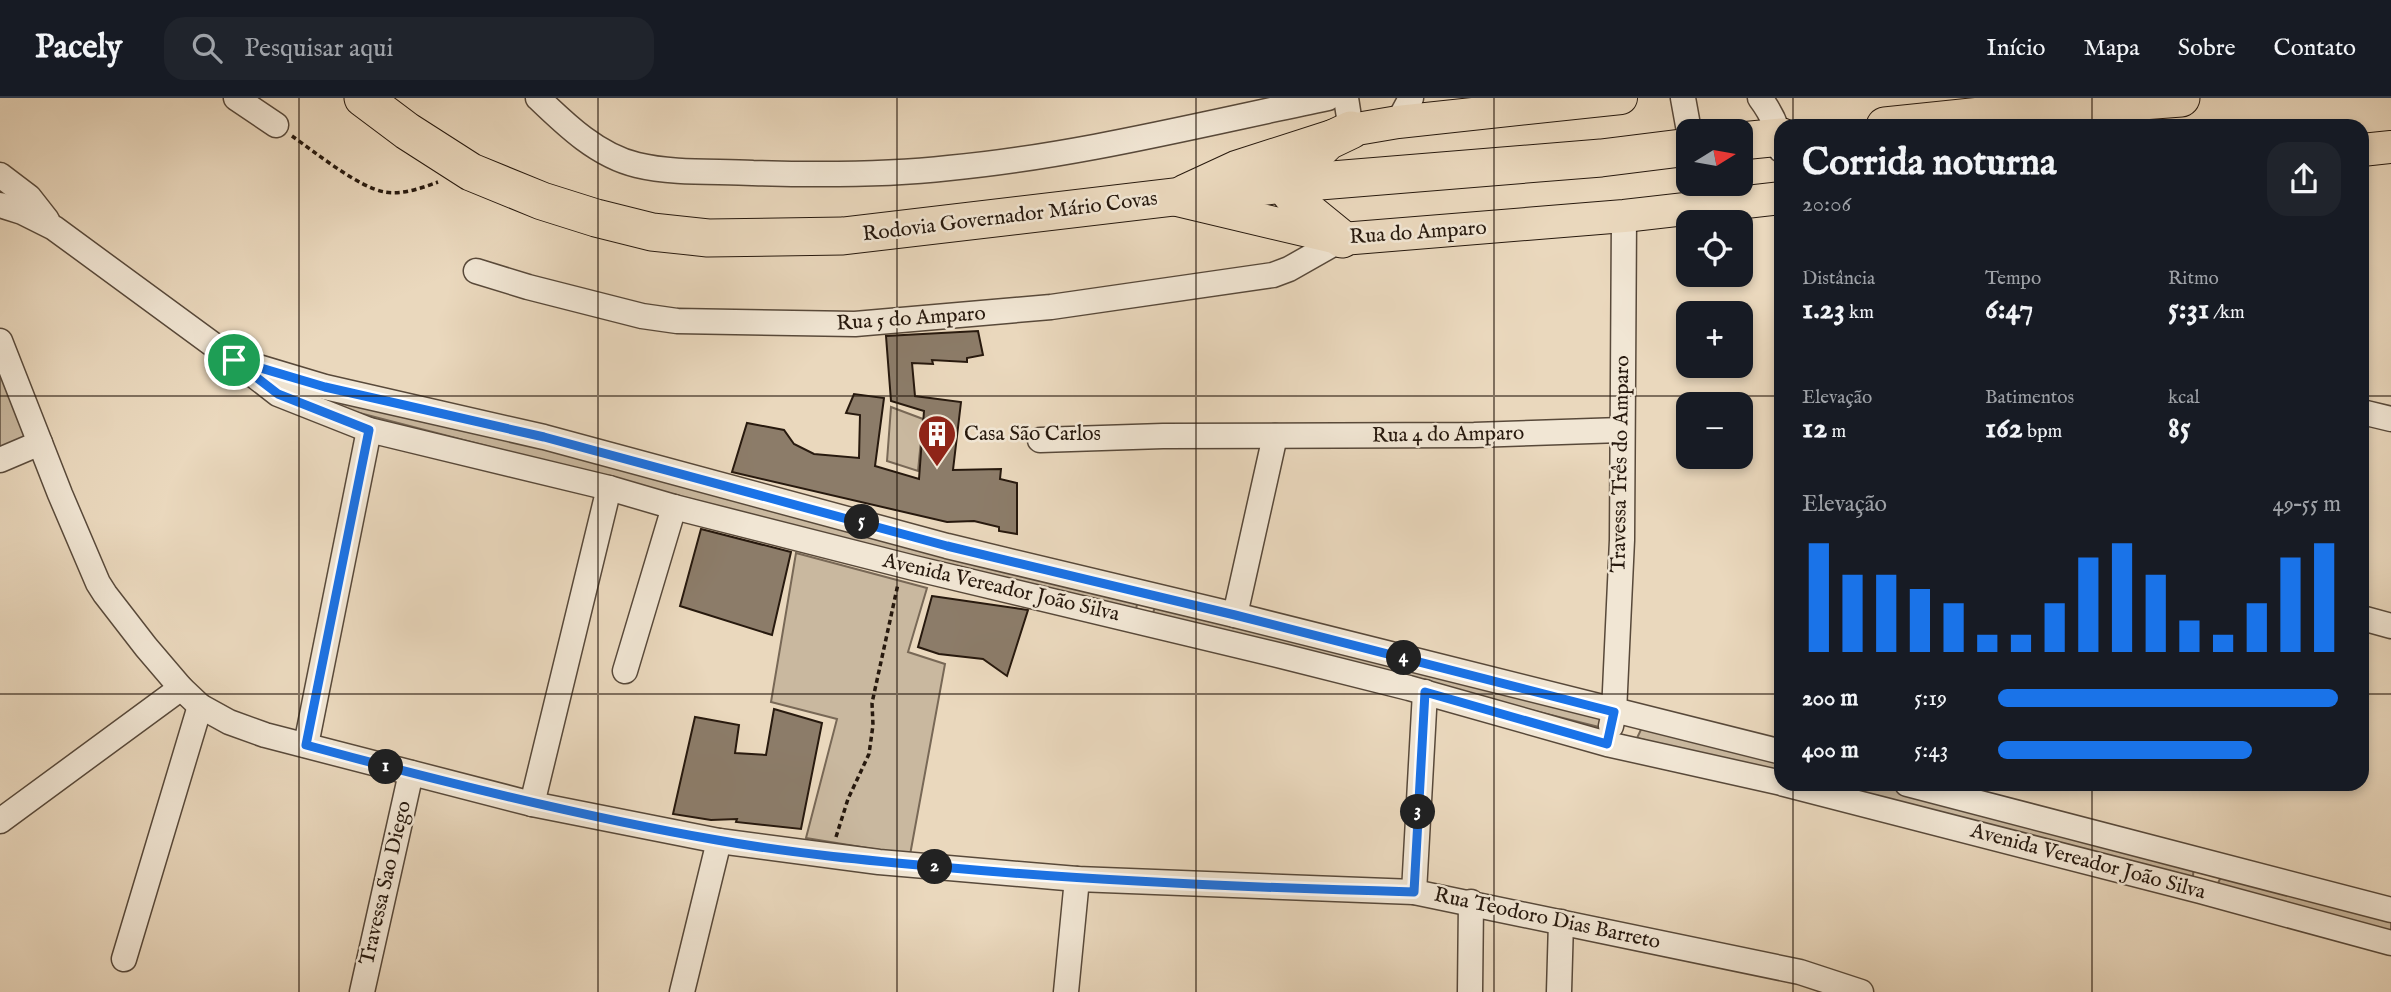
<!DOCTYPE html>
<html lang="pt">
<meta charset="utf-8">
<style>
:root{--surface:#171b24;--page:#20242c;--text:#f1f3f6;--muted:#9ea1a6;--line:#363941;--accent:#1a73e8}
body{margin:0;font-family:"IM FELL English",serif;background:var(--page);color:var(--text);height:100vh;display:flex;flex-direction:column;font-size:26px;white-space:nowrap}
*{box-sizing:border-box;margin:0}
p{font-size:23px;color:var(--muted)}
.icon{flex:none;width:38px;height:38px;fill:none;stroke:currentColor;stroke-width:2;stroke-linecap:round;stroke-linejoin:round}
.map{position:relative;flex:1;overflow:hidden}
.details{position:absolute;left:1774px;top:21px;width:595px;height:672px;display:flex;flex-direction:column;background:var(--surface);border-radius:21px;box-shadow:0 4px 10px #0003}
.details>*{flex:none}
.needle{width:46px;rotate:79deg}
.tools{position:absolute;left:1676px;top:21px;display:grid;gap:14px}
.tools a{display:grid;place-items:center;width:77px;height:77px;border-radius:14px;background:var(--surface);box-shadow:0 4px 10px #0003;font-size:35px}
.pin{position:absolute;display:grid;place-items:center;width:60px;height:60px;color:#fff;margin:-30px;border:4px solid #fff;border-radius:50%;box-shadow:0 2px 7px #0007}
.km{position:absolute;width:35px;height:35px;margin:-18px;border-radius:50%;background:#222;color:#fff;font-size:19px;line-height:35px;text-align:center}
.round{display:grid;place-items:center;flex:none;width:74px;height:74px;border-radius:21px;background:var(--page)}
.overview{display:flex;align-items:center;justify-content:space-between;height:119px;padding:0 28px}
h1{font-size:38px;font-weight:700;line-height:52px}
.figures{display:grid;grid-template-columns:repeat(3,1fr);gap:10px;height:119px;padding:7px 28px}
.figures div{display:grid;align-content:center}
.figures b{font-size:30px;font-weight:700}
.figures small{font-size:19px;font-weight:400}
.figures p{font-size:19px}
.chart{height:196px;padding:14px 28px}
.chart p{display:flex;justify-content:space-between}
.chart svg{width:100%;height:126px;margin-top:7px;stroke:var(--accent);stroke-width:6}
ul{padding:0 28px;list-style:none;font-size:23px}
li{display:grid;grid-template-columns:112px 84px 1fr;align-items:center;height:52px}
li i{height:18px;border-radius:9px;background:var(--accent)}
header{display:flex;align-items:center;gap:42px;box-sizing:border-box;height:98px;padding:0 35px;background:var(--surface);border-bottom:2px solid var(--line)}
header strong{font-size:33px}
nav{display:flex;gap:38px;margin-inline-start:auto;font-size:24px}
.search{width:490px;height:63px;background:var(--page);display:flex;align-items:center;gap:18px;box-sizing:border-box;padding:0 24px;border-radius:21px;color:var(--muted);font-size:26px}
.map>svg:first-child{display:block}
</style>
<header>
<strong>Pacely</strong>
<div class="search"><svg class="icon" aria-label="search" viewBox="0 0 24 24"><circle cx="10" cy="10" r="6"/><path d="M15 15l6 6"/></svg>Pesquisar aqui</div>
<nav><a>Início</a><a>Mapa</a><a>Sobre</a><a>Contato</a></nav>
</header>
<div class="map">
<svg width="2391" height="894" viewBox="0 0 2391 894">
<rect width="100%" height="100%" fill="#ead8bd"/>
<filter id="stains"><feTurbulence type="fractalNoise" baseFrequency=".00286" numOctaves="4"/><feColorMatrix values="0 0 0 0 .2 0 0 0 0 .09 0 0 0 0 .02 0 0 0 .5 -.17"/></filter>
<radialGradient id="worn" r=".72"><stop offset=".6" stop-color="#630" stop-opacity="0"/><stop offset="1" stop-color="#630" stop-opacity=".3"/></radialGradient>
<g fill="#c9b89f" stroke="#786856" stroke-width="2">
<polygon points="0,262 33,336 0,351"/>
<polygon points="338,299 1140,492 1135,516 344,311 331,302"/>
<polygon points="891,309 923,321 918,373 887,363"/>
<polygon points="796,455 927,490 908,554 945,566 910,757 806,740 837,621 771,604"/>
<polygon points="1159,497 1622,616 1615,633 1152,518"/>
<polygon points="1645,623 1781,658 1781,678 1637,640"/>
<polygon points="1813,686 1893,686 2195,762 2192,785"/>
<polygon points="2225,771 2391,813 2391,834 2216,789"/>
</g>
<g fill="#8c7c69" stroke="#27190e" stroke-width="2">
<polygon points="978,233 983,257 967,260 967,264 932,262 933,266 912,265 915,298 961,304 953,372 1001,371 1000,381 1017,385 1017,436 999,433 999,429 974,423 947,424 732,374 747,325 784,332 794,346 814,356 859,360 860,317 846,315 854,296 884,300 875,368 919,381 924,313 891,303 886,238"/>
<polygon points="701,431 791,454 772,537 680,508"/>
<polygon points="932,498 1028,512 1007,578 983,561 939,556 918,549"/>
<polygon points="774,611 822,625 801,731 736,724 737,721 711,722 673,716 695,619 739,627 735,655 766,657"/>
</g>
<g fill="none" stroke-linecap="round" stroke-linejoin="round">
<defs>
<g id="minor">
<polyline points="236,0 276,27"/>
<path d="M538,0c28,27 60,58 99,67 37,9 79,6 116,8 63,2 133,2 196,-5 127,-12 253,-44 379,-70"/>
<polyline points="1346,0 1351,32"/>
<polyline points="1683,0 1689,33"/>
<path d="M1760,0c12,16 20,32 21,52"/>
<polyline points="1398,24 1411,0"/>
<polyline points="0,77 29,99 47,122"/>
<polyline points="0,107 22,114 54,130 234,262 278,296 369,332 609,390 674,409 914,470 1286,559 1409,590 1607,646 1782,685"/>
<polyline points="476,173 528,189 642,218 677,223 855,226 1051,209 1273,177 1289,171 1342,141"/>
<polyline points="0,243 60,396 98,485 105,496 146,549 181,590 200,608 229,624 265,637 532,706 719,743 879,764 1077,781 1414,794 1800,874 1861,894"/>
<polyline points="245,265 325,289 544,339 947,448 1235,517 1782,654"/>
<polyline points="2362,314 2391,321"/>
<polyline points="1040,342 1163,338 1474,337 1621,332"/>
<polyline points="0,362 40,345"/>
<polyline points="1235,517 1275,338"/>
<polyline points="2362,520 2391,528"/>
<polyline points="625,573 674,409"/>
<polyline points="1611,628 1614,614 1622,442 1624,118"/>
<polyline points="306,647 369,332"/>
<polyline points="1784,686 2200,793 2391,845"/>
<polyline points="1907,686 2391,812"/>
<polyline points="532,706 609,390"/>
<polyline points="0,723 181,590"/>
<polyline points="1414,794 1425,594"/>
<polyline points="124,861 200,608"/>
<polyline points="362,894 411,675"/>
<polyline points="682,894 719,743"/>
<polyline points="1066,894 1077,781"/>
<polyline points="1470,894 1471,804"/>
<polyline points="1559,894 1561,824"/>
</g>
<g id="major">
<polyline points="2362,52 2391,49"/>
<polyline points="1184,93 1236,69 1351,32 1398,24 1621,0"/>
<polyline points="1177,102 1342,141 1624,118 1782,100"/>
</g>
<g id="highway">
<polyline points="363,0 407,33 471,74 542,103 596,120 652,134 708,140 843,138 1283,86 1601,60 1689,49"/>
<polyline points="1885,28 2076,8 2181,0"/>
<polyline points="1741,43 1782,39"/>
<polyline points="1342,141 1299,106 1283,86 1328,43 1351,32"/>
</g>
</defs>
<use href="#minor" stroke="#58493a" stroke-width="27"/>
<use href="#major" stroke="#27190e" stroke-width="34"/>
<use href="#highway" stroke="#27190e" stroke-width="39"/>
<g stroke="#27190e" stroke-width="3.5" stroke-dasharray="5 3.5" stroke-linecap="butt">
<path d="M292,38c23,16 67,52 93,56 17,3 37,-4 53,-10"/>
<polyline points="836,739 848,701 869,656 873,627 872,605 898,486"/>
</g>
<use href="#minor" stroke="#f1e6d4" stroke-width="24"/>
<use href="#major" stroke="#ead8bd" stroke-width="32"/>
<use href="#highway" stroke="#ead8bd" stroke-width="37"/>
</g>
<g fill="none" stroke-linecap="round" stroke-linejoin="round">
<defs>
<path id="route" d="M234,262l91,27 219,50 403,109 288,69 379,97 -7,32 -182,-52 -11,200c-154,-4 -308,-10 -462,-24 -78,-7 -157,-14 -235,-28 -139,-24 -275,-58 -411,-95l63,-315 -91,-36z"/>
</defs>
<use href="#route" stroke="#fff" stroke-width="14"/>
<use href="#route" stroke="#1a73e8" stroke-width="9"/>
</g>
<path fill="none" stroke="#27190e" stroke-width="2" stroke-opacity="0.55" d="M299,0v894M598,0v894M897,0v894M1196,0v894M1494,0v894M1793,0v28M2092,0v28M0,298h1782M2362,298h29M0,596h1782M2362,596h29M1793,686v208M2092,686v208"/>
<defs>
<symbol id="building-pin" viewBox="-11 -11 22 30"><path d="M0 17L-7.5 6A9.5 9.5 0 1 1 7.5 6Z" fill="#8f2418" stroke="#f1e6d4"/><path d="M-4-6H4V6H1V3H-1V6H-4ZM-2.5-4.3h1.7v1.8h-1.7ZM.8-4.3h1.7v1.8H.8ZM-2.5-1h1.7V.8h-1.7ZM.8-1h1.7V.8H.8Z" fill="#fff"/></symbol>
</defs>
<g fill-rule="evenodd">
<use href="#building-pin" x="915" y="314" width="44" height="60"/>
</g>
<g text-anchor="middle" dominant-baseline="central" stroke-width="5" stroke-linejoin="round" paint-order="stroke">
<g font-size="21" fill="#27190e" stroke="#f1e6d4">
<text transform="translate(1010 119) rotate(-7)">Rodovia Governador Mário Covas</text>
<text transform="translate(1418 135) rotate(-4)">Rua do Amparo</text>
<text transform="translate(911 221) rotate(-4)">Rua 5 do Amparo</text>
<text transform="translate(1448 337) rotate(-1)">Rua 4 do Amparo</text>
<text transform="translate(1621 366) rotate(-89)">Travessa Três do Amparo</text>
<text transform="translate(1001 490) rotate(13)">Avenida Vereador João Silva</text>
<text transform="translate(2088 764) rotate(15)">Avenida Vereador João Silva</text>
<text transform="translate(386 785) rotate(-77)">Travessa Sao Diego</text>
<text transform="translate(1547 821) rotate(12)">Rua Teodoro Dias Barreto</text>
</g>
<g font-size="21" fill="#27190e" stroke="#f1e6d4" text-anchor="start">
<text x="964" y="336">Casa São Carlos</text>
</g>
</g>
<rect width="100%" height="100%" filter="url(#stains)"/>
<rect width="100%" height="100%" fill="url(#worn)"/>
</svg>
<div class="tools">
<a><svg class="needle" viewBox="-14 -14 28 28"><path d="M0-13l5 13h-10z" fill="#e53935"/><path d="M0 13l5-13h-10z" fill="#9ea1a6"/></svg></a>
<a><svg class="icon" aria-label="locate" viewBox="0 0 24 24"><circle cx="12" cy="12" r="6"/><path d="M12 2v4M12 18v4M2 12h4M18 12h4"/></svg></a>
<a>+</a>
<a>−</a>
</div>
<div class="pin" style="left:234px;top:262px;background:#1e9e55"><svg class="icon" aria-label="arrive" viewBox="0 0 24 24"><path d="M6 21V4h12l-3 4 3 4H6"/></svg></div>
<b class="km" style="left:386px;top:669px">1</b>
<b class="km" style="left:935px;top:769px">2</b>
<b class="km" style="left:1418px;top:714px">3</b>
<b class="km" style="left:1404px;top:560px">4</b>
<b class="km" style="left:862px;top:424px">5</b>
<section class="details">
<div class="overview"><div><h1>Corrida noturna</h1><p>20:06</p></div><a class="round"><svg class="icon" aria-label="share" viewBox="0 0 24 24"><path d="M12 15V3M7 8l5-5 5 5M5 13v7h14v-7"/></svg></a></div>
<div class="figures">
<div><p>Distância</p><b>1.23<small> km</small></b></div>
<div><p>Tempo</p><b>6:47</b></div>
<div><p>Ritmo</p><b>5:31<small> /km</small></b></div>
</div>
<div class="figures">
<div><p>Elevação</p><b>12<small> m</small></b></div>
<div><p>Batimentos</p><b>162<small> bpm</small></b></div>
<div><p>kcal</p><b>85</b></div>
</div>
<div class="chart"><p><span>Elevação</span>49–55 m</p>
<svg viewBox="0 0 160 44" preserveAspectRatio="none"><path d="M5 44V6M15 44V17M25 44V17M35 44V22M45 44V27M55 44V38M65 44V38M75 44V27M85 44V11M95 44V6M105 44V17M115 44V33M125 44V38M135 44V27M145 44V11M155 44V6"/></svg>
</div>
<ul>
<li><b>200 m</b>5:19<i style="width:99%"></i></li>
<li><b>400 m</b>5:43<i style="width:74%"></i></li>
</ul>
</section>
</div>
